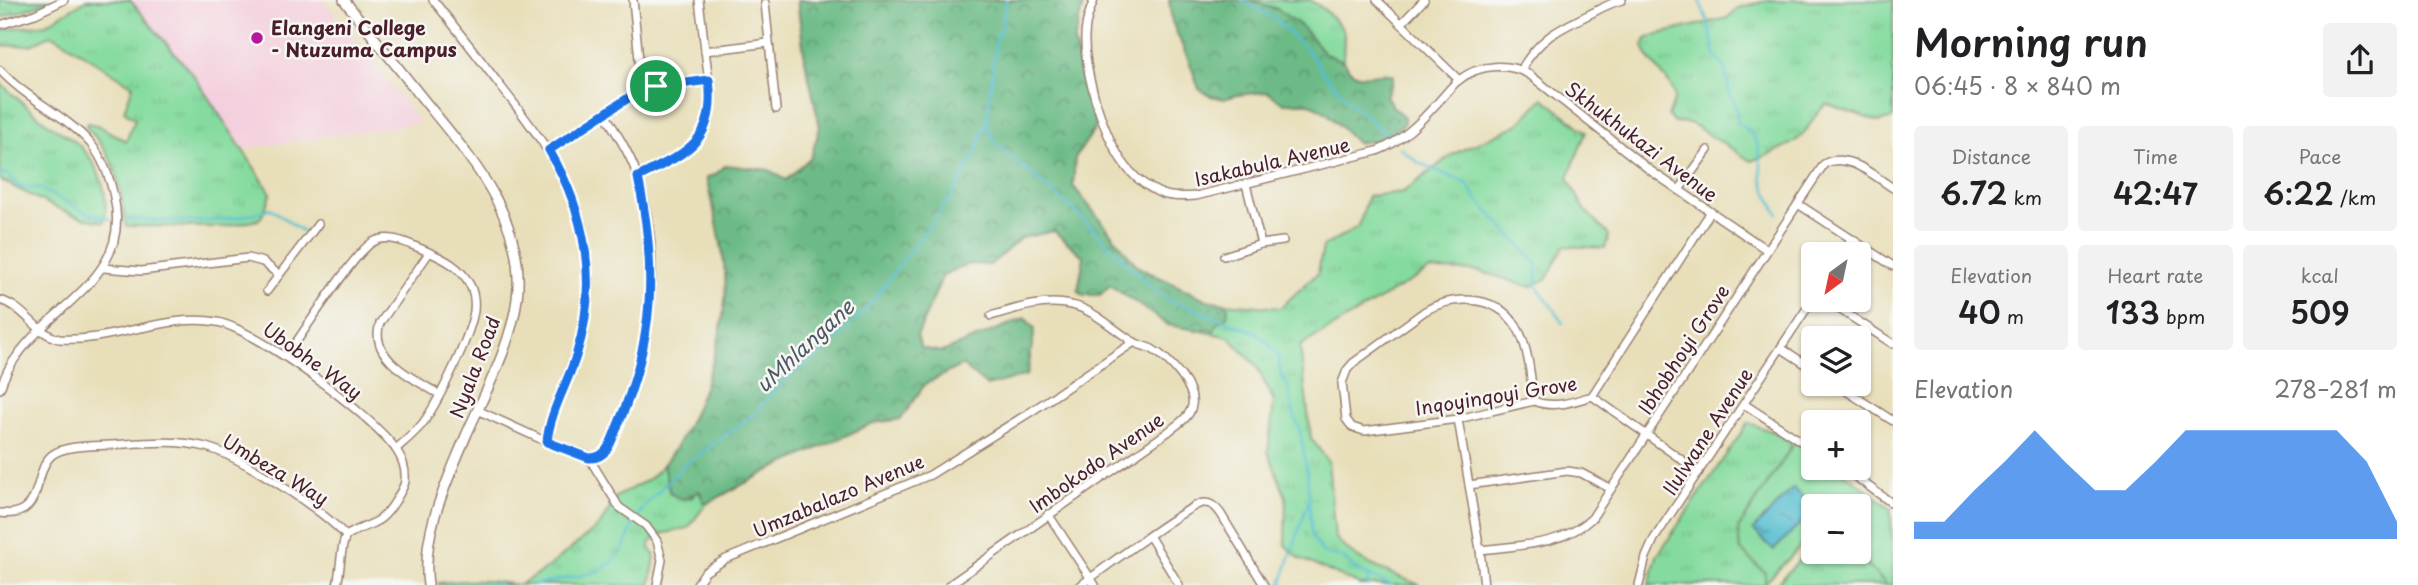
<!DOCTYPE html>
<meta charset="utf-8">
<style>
:root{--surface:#fff;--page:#f2f2f2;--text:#202124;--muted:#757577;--accent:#1a73e8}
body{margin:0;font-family:"Playpen Sans",sans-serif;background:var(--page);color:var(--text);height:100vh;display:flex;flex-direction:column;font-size:26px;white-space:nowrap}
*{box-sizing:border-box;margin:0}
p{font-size:23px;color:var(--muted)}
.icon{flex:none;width:38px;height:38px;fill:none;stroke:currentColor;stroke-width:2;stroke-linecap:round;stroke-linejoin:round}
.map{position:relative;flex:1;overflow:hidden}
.side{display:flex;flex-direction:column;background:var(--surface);width:525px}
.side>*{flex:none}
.needle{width:46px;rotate:213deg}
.fabs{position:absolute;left:1801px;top:242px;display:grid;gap:14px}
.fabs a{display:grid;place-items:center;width:70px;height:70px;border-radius:7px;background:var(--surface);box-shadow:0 2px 5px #0004;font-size:35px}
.pin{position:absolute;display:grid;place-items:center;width:60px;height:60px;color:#fff;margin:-30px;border:4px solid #fff;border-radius:50%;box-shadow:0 2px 7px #0007}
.round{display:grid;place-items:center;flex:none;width:74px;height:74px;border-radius:7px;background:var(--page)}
.summary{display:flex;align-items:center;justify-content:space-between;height:119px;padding:0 21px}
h1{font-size:38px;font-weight:600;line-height:52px}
.stats{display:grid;grid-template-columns:repeat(3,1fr);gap:10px;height:119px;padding:7px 21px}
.stats div{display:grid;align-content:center;border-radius:7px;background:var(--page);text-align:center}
.stats b{font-size:30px;font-weight:600}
.stats small{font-size:19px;font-weight:400}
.stats p{font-size:19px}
.chart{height:196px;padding:14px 21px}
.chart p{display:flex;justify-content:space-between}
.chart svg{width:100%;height:126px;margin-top:7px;fill:var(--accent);opacity:.7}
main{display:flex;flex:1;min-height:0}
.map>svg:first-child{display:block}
</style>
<main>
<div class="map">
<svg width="1893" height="585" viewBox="0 0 1893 585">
<defs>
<pattern id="grass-tufts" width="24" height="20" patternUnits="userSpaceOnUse" patternTransform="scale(1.75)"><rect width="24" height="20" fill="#85db9f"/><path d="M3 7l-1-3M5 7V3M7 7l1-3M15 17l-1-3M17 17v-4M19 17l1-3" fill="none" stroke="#74bc89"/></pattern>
<pattern id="forest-crowns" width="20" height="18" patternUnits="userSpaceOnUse" patternTransform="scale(1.75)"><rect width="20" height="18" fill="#6cbb86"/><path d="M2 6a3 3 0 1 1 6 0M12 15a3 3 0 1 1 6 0" fill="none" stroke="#5b976e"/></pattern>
<pattern id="water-ripples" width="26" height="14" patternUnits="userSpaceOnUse" patternTransform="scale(1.75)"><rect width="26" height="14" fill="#55bed1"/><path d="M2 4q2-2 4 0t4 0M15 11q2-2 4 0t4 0" fill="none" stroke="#489aaa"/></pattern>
</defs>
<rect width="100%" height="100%" fill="#f6f6f2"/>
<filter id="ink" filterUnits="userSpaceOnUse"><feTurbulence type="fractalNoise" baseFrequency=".0143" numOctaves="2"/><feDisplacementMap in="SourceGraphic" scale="14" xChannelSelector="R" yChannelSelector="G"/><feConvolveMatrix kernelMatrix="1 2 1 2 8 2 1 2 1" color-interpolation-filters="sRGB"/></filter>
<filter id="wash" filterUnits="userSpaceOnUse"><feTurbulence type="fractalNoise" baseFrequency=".00686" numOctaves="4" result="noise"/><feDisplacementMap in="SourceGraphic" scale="28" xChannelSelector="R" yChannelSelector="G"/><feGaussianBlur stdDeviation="1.57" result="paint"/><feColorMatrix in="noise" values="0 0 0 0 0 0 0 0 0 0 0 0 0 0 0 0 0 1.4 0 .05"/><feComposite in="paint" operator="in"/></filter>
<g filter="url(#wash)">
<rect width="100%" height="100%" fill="#e8dfba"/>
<polygon fill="#f4cfdd" points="130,0 323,0 420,123 242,149 194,76"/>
<g fill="url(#grass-tufts)" stroke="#687d65" stroke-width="2">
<polygon points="0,0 53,0 0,18"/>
<path d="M86,0h44l64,76 77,117 -9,23 -4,4 -35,7 -97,-1c-7,-44 -7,-66 -40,-99l2,-4 11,3 27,15 9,-22 -11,-8 9,-25 -78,-50 -5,-1 -19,10 -31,1 1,-16 45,-6z"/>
<polygon points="1250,0 1310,0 1325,10 1341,27 1344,33 1343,61 1325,54 1301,26 1277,9"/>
<path d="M1768,0h125v118l-14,4 -52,-18c-15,11 -16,24 -29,35 -13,10 -32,17 -47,22l-61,-38 -17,-1 -5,-6c2,-5 5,-11 6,-16 3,-19 -28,-36 -31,-55l3,-6 9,-4 72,-17 12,-10z"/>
<path d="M0,83c15,13 30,27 46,39 11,9 25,15 35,25 19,19 29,50 23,75 -38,-5 -70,-26 -104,-42z"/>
<path d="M1543,98l43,34 -18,46 16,31 25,26 -4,13 -41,-2 -17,32 -16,9 -52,-16 -49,-1 -130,76 11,92 17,23 7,76c19,26 57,36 85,48h-60l-61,-27 -14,-13 1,-48 -18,-45 6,-51 -18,-36 -27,-28 -27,-6 15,-8 11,-16 -3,-4 55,5 38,-35 5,-26 36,-21 9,-30 35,-4 50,-38 66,-30z"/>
<polygon points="1748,423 1774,432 1793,445 1738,529 1740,549 1765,573 1765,583 1767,585 1649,585 1657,556"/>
<path d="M663,465l7,29 21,4 7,-7 8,13 -18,24 -27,6 -11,9v5l5,9 -5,28h-211l-1,-2c28,-4 53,-3 81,2l27,-16 54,-44 16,-28 33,-18z"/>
<polygon points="1813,545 1813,551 1853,551 1887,585 1776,585"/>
</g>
<g fill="url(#forest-crowns)" stroke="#5b6d58" stroke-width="2">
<path d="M797,0h287l-10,42 22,85 -21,31 -2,28 65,81 69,33 18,3 3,4 -1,10 -10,6 -3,8 -8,-3 -4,3 -34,-6 -58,-40 -10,10h-17l-5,-5 6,-33 -30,-26 -33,7 -31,27 -22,-1 -25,11 -26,61 4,12 21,4 83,-34 10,11 -8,46 -40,11 -25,-21 -37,19 -24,35 -28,4 -107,49 -60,32 -3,-2 -2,-9 -3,-2c-10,10 -16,10 -28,2l-7,-28c34,-42 67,-137 62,-192 -3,-32 -11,-63 -19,-95l10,-4 10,-9 43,5 17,10 25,-23 9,-30 -15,-67z"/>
<path d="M1169,0h81l27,9 24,17 24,28 18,7c14,26 31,8 50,14l-1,8 -6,13 8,12 10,9v7l-24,16 -23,3 -30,-30 -18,-10h-25l-17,-11 -30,3 -13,4 -13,-3 -12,-7 -9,-26 -18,-41z"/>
</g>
<polygon fill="#85db9f" stroke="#687d65" stroke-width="2" points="1795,442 1813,453 1813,467 1835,467 1872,493 1891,509 1893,585 1887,585 1853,551 1858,551 1858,506 1813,506 1813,534 1765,583 1765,573 1740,549 1738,529"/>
<polygon fill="url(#water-ripples)" stroke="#506e7e" stroke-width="2" points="1793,488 1813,507 1813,510 1774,550 1753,530"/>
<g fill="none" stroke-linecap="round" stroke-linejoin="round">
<g stroke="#55bed1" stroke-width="2.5">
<polyline points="1242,0 1275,19 1308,51 1326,76 1351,103 1389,137"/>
<path d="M1699,0l9,22 7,33 10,13 5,27 3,3 5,17 -1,8c3,2 7,3 10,6 14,11 13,32 15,48 2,13 10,25 16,37"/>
<polyline points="987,121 995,143 1074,210 1144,281 1167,299 1255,332 1268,343 1278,356 1281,376 1288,385 1294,415 1300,431 1307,472 1312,537 1324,554 1342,557 1357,571 1391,585"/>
<polyline points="1400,148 1419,163 1468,184 1476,198 1537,264 1537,286 1563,323"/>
<polyline points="0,173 9,175 20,187 39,188 87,213 111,219"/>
<path d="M124,219c49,2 100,8 146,-11l33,24"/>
<polyline points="1367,575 1368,585"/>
<polyline points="458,585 500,585"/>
<polyline points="534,585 597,572 611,563 623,549 635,520 647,503 682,467 753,415 788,377 825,352 868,307 951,197 974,157 987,121 997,35 1002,26 1006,0"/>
<polyline points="1281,585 1308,502"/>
</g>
</g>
</g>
<g filter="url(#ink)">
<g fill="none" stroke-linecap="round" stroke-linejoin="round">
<defs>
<g id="minor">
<path d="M433,0c24,29 46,58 69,88 58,74 99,133 82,232 -6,42 -32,79 -37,122"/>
<polyline points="633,0 642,89"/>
<path d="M1094,0c-3,8 -7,17 -8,26 -6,36 16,105 36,135 8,12 19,22 32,29 13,8 28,7 42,6l181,-45c26,-10 45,-31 63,-51 6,-6 12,-15 19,-20 20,-16 50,-18 71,-5l121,96 116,79"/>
<polyline points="1377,0 1459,80"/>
<polyline points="765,3 776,109"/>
<polyline points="1401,24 1424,0"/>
<polyline points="0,25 35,14 64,0"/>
<polyline points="705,51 768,43"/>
<path d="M0,70c26,29 65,44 91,74 12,15 19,34 23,53 18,80 -59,105 -97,159 -8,10 -13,21 -17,33"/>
<path d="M1521,70c18,-32 38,-41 69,-56 11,-6 20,-11 32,-14"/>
<polyline points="549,150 642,89 709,80"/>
<polyline points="638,177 688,150 698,140 708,122 711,99 699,0"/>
<polyline points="1246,184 1261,244"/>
<polyline points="1679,190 1708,150"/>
<polyline points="1798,204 1893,266"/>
<path d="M429,253l-49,70c-12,35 34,56 59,71"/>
<polyline points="1842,254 1852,239"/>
<polyline points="1224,256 1261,244 1283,241"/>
<polyline points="103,268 141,271 248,258 263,262 279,275"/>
<polyline points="267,291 318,224"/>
<polyline points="1824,299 1893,344"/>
<path d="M0,300c25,7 35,33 59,39 51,4 107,-26 158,-17 39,7 158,95 180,129 6,9 9,19 8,30 -1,7 -6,13 -9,19 -17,28 -26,21 -50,36"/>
<polyline points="1781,348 1813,369"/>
<path d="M286,357c15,-21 69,-106 87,-115 16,-9 36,2 51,8 18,8 37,16 46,35 4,8 5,17 4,26 -4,26 -35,90 -51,112 -8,10 -18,18 -27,26"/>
<polyline points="1834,383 1893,421"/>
<polyline points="1592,396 1710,213"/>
<path d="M1534,401c-6,-41 -6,-91 -56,-100 -20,-3 -36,0 -53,10l-72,52 -6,7 -5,13 4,36 6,8 12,4 94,-12 76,-18c20,8 38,1 58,-5l107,76"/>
<polyline points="1744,404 1813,449"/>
<path d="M477,410l70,32 48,16 10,-5 3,-5c37,-85 60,-178 30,-270 -7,-23 -22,-45 -34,-66"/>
<polyline points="1458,419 1480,550 1484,585"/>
<polyline points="589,458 619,507 646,526 657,541 662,560 657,585"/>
<polyline points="1842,467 1893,504"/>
<polyline points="1469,485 1567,471 1581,473 1611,489"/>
<path d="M0,513c46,6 32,-42 52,-58 13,-10 41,-9 58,-10 31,-2 65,-6 96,2 34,9 116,62 140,89"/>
<polyline points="1048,514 1095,585"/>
<polyline points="1150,537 1179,585"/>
<path d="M1480,550c38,-5 83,-4 112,-32l232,-354c23,-13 50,12 69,24"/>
<path d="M337,585c4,-15 3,-38 9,-49"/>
<polyline points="696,585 705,572 726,559 930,475 1032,411 1134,342"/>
<path d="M949,585l219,-153c8,-7 20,-13 23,-23 8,-20 -23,-51 -39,-60 -7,-3 -14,-4 -20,-8 -19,-12 -39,-32 -61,-36 -27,-6 -54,3 -80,11"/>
<path d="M1081,585c18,-13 108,-81 122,-82 9,-1 14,5 18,11l43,71"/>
<polyline points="1639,585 1646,557 1654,539 1813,299"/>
</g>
<path id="tertiary" d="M344,0c26,33 53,66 79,99 47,58 104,120 94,200 -6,48 -33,95 -52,139 -19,46 -44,96 -37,147"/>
</defs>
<use href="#minor" stroke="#997f72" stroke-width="10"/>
<use href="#tertiary" stroke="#997f72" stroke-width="12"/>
<use href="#minor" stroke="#fff" stroke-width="7"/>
<use href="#tertiary" stroke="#fff" stroke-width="9"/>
</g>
</g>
<g fill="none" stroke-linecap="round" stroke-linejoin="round" filter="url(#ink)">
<defs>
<path id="route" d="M709,80c8,62 -23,73 -71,97 19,90 17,162 -20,248 -6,14 -10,34 -29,33l-42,-16c3,-31 20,-57 29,-86 23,-72 10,-143 -27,-206l93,-61z"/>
</defs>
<use href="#route" stroke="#fff" stroke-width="14"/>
<use href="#route" stroke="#1a73e8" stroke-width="9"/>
</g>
<circle fill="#b5179e" stroke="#f6f6f2" stroke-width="2.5" cx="257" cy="38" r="7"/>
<g text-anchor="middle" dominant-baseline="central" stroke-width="5" stroke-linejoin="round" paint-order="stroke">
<g font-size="19" font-weight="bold" fill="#4a1f2b" stroke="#f6f6f2" text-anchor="start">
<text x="271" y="27">Elangeni College<tspan x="271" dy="22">- Ntuzuma Campus</tspan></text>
</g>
<g font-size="19" fill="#4a1f2b" stroke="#f6f6f2">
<text transform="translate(1642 141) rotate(37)">Skhukhukazi Avenue</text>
<text transform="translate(1272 161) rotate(-13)">Isakabula Avenue</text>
<text transform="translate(1683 349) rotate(-57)">Ibhobhoyi Grove</text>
<text transform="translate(313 360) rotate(36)">Ubobhe Way</text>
<text transform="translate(474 367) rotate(-69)">Nyala Road</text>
<text transform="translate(1496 395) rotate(-9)">Inqoyinqoyi Grove</text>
<text transform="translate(1707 431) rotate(-57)">Ilulwane Avenue</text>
<text transform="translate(1096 462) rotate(-35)">Imbokodo Avenue</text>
<text transform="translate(276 469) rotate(31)">Umbeza Way</text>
<text transform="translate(838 495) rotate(-23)">Umzabalazo Avenue</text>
</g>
<g font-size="21" font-style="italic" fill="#4e5765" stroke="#f6f6f2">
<text transform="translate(804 345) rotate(-43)">uMhlangane</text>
</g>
</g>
</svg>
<div class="fabs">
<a><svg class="needle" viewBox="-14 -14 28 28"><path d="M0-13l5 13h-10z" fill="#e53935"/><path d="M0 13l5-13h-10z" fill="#757577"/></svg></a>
<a><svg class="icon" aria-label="layers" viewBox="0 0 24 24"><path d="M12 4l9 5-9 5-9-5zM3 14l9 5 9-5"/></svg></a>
<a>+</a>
<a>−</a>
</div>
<div class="pin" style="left:656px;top:86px;background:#1e9e55"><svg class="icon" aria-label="arrive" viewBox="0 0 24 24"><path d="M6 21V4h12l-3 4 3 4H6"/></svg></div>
</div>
<section class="side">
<div class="summary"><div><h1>Morning run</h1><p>06:45 · 8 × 840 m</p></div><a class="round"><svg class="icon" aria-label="share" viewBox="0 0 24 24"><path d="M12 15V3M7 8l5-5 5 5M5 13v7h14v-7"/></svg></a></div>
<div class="stats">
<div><p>Distance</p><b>6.72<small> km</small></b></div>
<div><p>Time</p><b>42:47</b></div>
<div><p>Pace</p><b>6:22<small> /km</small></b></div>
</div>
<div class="stats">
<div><p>Elevation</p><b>40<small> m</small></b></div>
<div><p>Heart rate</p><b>133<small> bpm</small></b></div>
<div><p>kcal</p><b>509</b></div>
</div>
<div class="chart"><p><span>Elevation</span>278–281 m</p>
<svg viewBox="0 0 160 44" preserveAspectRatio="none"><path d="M0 44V38L10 38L20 27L30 17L40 6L50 17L60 27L70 27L80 17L90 6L100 6L110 6L120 6L130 6L140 6L150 17L160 38V44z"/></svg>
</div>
</section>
</main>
